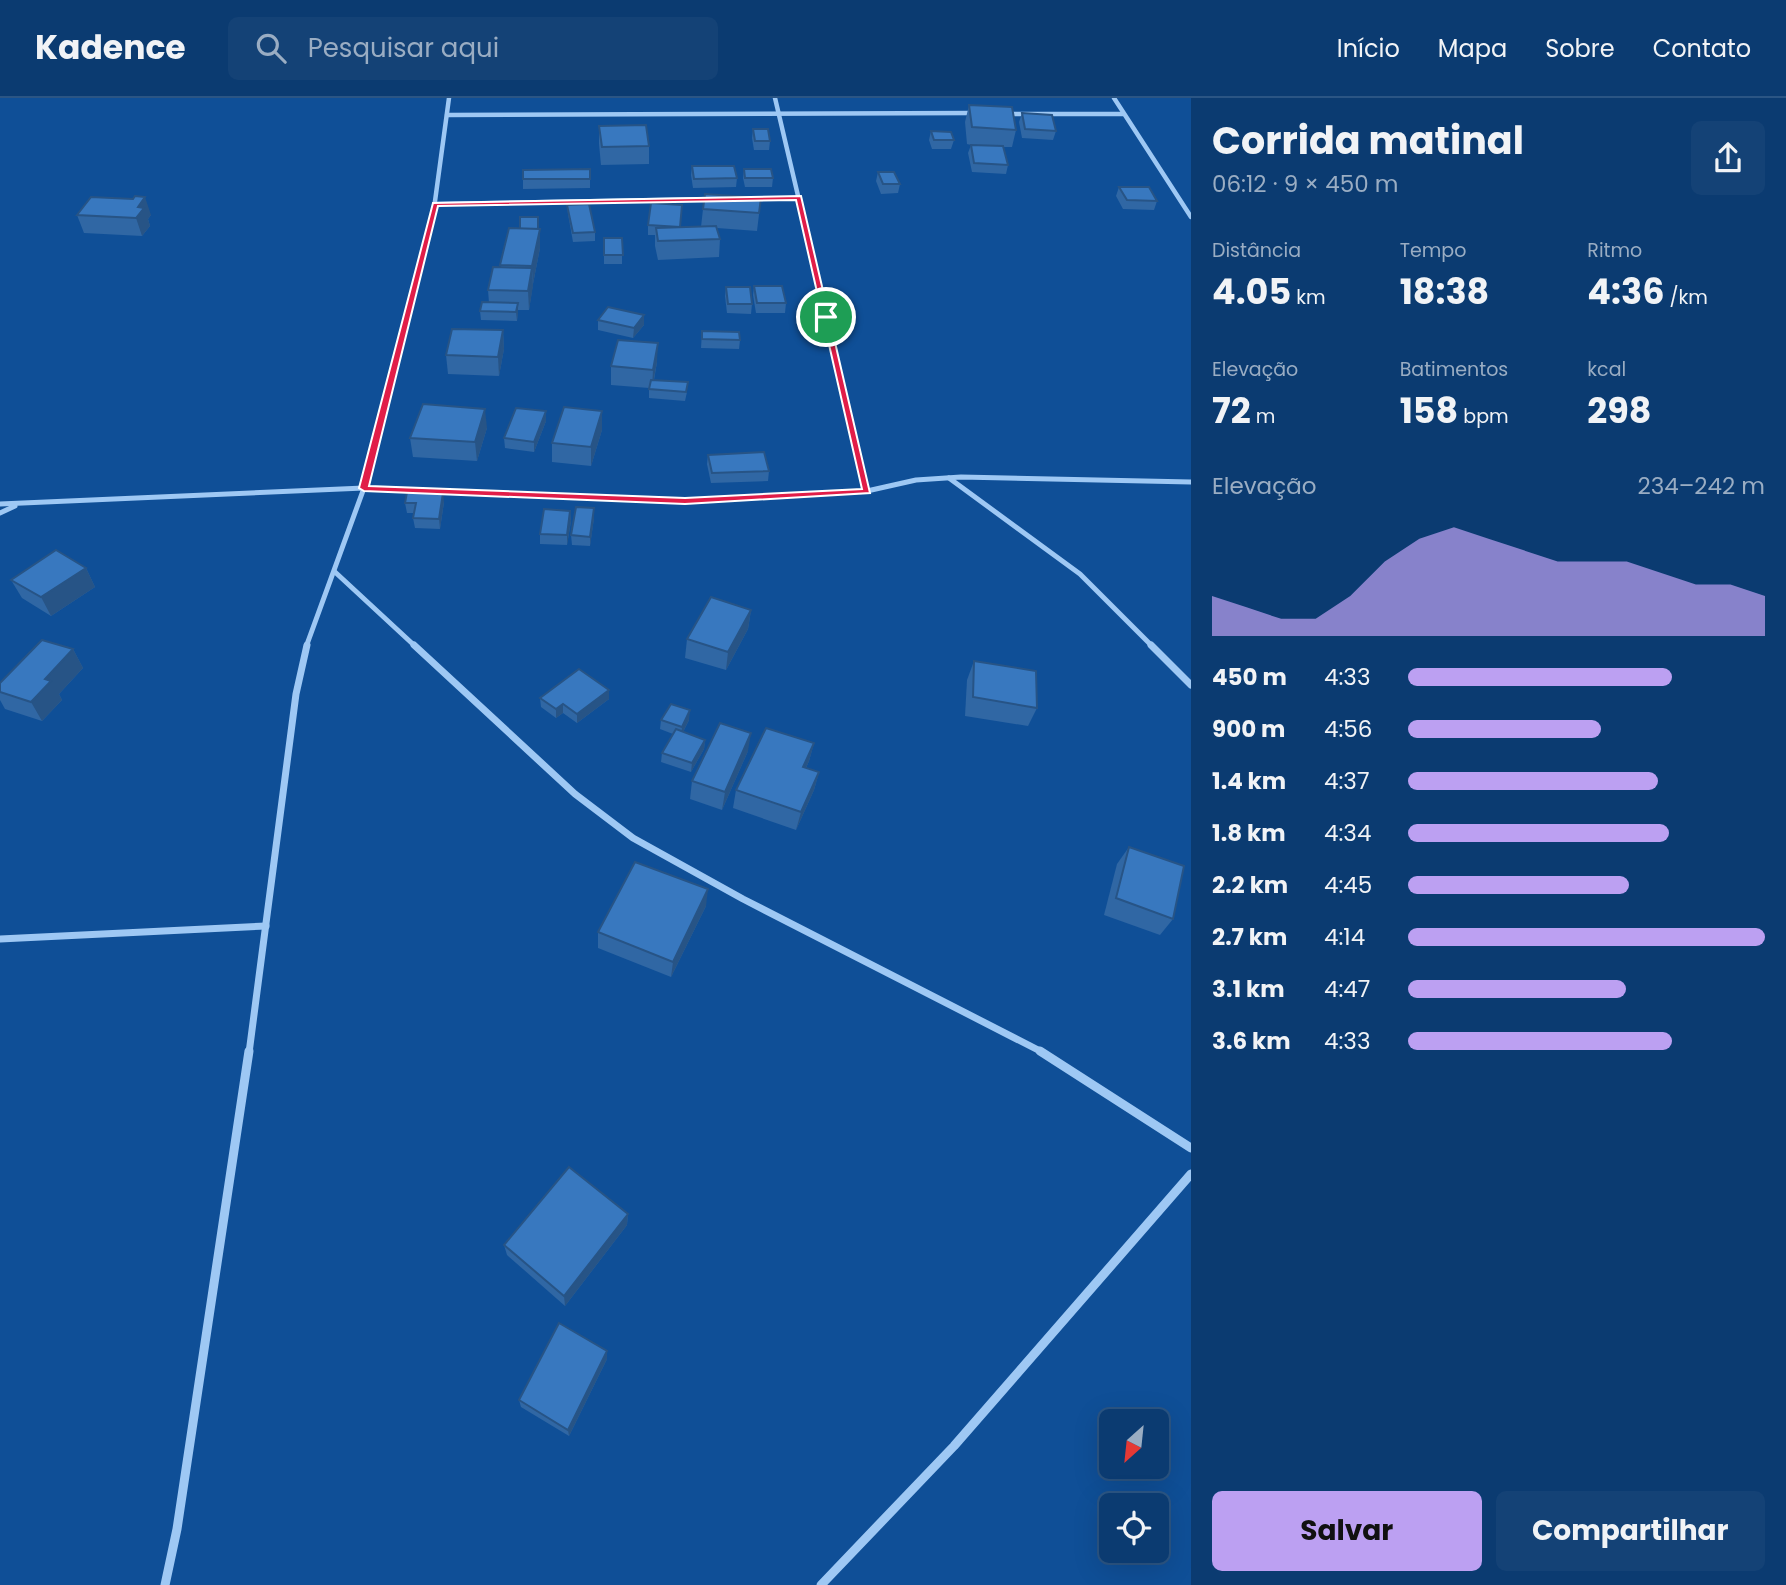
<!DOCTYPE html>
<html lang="pt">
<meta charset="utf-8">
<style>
:root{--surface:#0b3b71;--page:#144276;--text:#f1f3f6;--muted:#9aadc3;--line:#2b5584;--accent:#bca0f2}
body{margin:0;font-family:Poppins,sans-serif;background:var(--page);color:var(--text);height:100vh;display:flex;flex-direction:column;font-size:26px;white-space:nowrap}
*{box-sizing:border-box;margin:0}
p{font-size:23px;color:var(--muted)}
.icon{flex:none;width:38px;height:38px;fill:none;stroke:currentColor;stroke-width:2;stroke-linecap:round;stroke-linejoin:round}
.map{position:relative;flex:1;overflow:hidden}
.sheet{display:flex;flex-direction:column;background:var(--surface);width:595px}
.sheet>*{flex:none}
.needle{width:46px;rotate:207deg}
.fabs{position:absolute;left:1099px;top:1311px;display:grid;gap:14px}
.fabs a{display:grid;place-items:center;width:70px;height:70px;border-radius:10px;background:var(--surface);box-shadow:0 7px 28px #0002,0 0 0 2px var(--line);font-size:35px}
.pin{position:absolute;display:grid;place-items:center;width:60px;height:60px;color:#fff;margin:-30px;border:4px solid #fff;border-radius:50%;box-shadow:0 2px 7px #0007}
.round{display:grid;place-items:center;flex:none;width:74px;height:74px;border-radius:10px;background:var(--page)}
.headline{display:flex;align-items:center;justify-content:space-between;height:119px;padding:0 21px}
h1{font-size:38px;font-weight:700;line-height:52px}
.metrics{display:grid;grid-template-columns:repeat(3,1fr);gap:10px;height:119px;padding:7px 21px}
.metrics div{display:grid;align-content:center}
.metrics b{font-size:35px;font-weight:700}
.metrics small{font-size:19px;font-weight:400}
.metrics p{font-size:19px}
.chart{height:196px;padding:14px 21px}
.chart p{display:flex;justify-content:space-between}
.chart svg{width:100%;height:126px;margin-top:7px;fill:var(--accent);opacity:.7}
.action{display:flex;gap:14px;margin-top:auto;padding:14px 21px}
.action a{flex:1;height:80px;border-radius:10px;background:var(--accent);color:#111;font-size:28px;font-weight:700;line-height:80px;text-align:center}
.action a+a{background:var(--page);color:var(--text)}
ul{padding:0 21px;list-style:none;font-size:23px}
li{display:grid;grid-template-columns:112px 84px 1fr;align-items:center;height:52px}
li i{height:18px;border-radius:9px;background:var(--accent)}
header{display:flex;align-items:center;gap:42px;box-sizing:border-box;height:98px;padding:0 35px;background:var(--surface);border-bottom:2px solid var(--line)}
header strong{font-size:33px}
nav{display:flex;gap:38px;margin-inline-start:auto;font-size:24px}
.search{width:490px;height:63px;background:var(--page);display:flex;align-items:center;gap:18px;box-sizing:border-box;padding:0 24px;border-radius:10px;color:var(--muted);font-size:26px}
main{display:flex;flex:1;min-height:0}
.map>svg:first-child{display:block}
</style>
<header>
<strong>Kadence</strong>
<div class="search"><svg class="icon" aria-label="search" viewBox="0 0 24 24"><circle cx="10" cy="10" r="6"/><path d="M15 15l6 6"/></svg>Pesquisar aqui</div>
<nav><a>Início</a><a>Mapa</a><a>Sobre</a><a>Contato</a></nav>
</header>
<main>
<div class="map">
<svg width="1191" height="1487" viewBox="0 0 1191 1487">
<rect width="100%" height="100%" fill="#0f4f97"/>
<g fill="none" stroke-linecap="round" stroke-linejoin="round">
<g stroke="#9ec8f4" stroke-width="4.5">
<polyline points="775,0 831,238"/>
<polyline points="1114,0 1191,119"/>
<polyline points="1005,16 1123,16"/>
<polyline points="447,17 976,15"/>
<polyline points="754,101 799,100"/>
<polyline points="435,106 714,101"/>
<polyline points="403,238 433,118 449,0"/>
</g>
<g stroke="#9ec8f4" stroke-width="5">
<polyline points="830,236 867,393"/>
<polyline points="949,380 1080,476 1153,549"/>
<polyline points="0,406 364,390 685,403 867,393 916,382 961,379 1191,384"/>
<polyline points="0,415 15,408"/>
<polyline points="335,474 416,549"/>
<polyline points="306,549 364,390 403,236"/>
</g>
<g stroke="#9ec8f4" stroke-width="7">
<polyline points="414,547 575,696 633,740 743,801 1044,955"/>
<polyline points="1151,547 1191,587"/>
<polyline points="0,841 266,828"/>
<polyline points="249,955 296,596 307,547"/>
</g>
<g stroke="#9ec8f4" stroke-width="9">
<polyline points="1040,953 1191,1050"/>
<polyline points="165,1487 177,1431 249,953"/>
<polyline points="821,1487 954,1348 1191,1076"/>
</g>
</g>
<g fill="#3067a4">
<polygon points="969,7 1016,32 1012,49 1003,49 1008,67 1006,76 972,74 968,55 971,47 967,46 965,24"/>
<polygon points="1022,15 1056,33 1053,42 1022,40 1019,24"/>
<polygon points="599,28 649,48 649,66 601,67 599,46"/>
<polygon points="753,31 770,43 769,52 754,52 752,40"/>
<polygon points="931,33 954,42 951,51 932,51 929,42"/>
<polygon points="692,68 737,80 736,89 693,90 691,77"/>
<polygon points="590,71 590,90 523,91 523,72"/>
<polygon points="744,71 773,80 772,89 745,89 743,80"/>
<polygon points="878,74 900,86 898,95 881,96 876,83"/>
<polygon points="1119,89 1157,103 1154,112 1123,111 1116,98"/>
<polygon points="761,100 757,133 717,130 720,141 719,159 658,162 655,148 655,137 648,137 648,127 680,129 701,129 703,111"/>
<polygon points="567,107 595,134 595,143 573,144 568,116"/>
<polygon points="77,117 151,117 148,121 150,128 142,138 84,135"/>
<polygon points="539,131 540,131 540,150 533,186 529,212 518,212 517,223 481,222 480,213 489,205 488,192 501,169 500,167"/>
<rect x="604" y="140" width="18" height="26"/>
<polygon points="754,188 786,205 785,215 756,215 753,197"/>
<polygon points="726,189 752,206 751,216 727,215 725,198"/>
<polygon points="598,222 644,227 633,240 598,232"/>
<polygon points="503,232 504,251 499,278 448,276 446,257"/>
<polygon points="702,233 740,242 739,251 701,250"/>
<polygon points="657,264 654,282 687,294 685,303 649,300 649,290 611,287 611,268"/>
<polygon points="602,313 602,332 591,368 552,364 552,345"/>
<polygon points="546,323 534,354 505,350 504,340"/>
<polygon points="487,330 477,363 413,359 410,340"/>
<polygon points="708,357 769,373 768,383 711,385 707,366"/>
<polygon points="444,404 440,431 415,430 413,420 414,415 407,415 405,405"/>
<polygon points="594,410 594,420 590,448 572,447 571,437"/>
<polygon points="570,413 571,423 567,447 540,446 540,436"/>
<polygon points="86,470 95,489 51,518 22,500 11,482"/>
<polygon points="751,512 748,531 726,572 685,560 687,541"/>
<polygon points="73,551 83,570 59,596 62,602 42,623 5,611 0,602 0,585"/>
<polygon points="974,563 1037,610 1028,628 965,618 967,582"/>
<polygon points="540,600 609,601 577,625 563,615 556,620 541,609"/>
<polygon points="661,622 689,622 683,634 705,642 704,651 691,674 661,664 662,655 673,636 660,631"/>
<polygon points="814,645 809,663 806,670 819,674 814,692 796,732 733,710 736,692"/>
<polygon points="748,653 722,712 690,701 692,683"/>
<polygon points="1129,749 1173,821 1160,837 1104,817 1117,766"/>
<polygon points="706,808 671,879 598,850 598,834"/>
<polygon points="628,1116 627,1127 565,1208 507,1157 504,1147"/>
<polygon points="607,1261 569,1338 521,1309 519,1302"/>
</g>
<g fill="#275486">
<polygon points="145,99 151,117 148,121 150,128 142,138 136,120 138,109"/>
<polygon points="540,131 540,150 533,186 532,168"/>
<polygon points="532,170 533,188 529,212 528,193"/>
<polygon points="518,205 518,215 517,223 516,214"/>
<polygon points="644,217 644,227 633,240 634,230"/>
<polygon points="503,232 504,251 499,278 498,259"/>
<polygon points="658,245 657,264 652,291 653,272"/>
<polygon points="485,311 487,330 477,363 475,344"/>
<polygon points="546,313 546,323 534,354 534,344"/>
<polygon points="602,313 602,332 591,368 591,349"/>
<polygon points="443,395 444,404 440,431 439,421"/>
<polygon points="594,410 594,420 590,448 590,439"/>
<polygon points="570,413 571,423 567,447 567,437"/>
<polygon points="86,470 95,489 51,518 41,499"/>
<polygon points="751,512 748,531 726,572 728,554"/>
<polygon points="73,551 83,570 59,596 62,602 42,623 31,604 45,581"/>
<polygon points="609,592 609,601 577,625 577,616"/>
<polygon points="563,606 563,615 556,620 556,611"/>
<polygon points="690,612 689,622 681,638 682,629"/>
<polygon points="751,635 748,653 722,712 725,694"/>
<polygon points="705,642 704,651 691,674 692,665"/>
<polygon points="814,645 809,663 799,686 803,669"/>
<polygon points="819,674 814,692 796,732 801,714"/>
<polygon points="708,791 706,808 671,879 673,864"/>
<polygon points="628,1116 627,1127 565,1208 564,1198"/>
<polygon points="607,1253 607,1261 569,1338 568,1332"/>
</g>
<g fill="#3878bf" stroke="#275486" stroke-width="2">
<polygon points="969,7 1012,9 1016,32 972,29"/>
<polygon points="1022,15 1052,17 1056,33 1025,31"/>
<polygon points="646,27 649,48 602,49 599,28"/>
<polygon points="753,31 768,31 770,43 755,43"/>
<polygon points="931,33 951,34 954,42 934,42"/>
<polygon points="971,47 1003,48 1008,67 974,65"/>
<polygon points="692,68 734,68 737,80 694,81"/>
<polygon points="590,71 590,81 523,81 523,72"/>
<polygon points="744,71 771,71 773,80 745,80"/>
<polygon points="878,74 894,74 900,86 883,86"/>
<polygon points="1119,89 1149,89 1157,103 1127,102"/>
<polygon points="705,96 761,100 759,115 703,111"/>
<polygon points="135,98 145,99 138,109 144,110 136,120 77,117 91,99 133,101"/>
<polygon points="651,105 682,107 680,129 648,127"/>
<polygon points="589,106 595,134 573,135 567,107"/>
<rect x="520" y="119" width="18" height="12"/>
<polygon points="716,128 720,141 658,143 656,130"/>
<polygon points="509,130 540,131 532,168 500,167"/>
<polygon points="604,140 622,140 623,157 604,157"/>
<polygon points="493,169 532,170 528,193 488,192"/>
<polygon points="754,188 782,188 786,205 757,205"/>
<polygon points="726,189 750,189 752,206 728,206"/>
<polygon points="482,204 518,205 516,214 480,213"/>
<polygon points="608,209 644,217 634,230 598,222"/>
<polygon points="452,231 503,232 498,259 446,257"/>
<polygon points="702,233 739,234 740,242 702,241"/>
<polygon points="618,242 658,245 653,272 611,268"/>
<polygon points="651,282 688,284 686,294 649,291"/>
<polygon points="423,306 485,311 475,344 410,340"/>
<polygon points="564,309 602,313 591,349 552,345"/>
<polygon points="516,310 546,313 534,344 504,340"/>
<polygon points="764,354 769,373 712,375 708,357"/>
<polygon points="407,394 443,395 439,421 413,420 416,405 405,405"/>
<polygon points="576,409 594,410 590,439 571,437"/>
<polygon points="544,411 570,413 567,437 540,436"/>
<polygon points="56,452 86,470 41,499 11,482"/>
<polygon points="711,499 751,512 728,554 687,541"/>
<polygon points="42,542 73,551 45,581 51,583 31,604 0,594 0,585"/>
<polygon points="974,563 1036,573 1037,610 973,599"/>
<polygon points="579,571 609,592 577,616 563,606 556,611 540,600"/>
<polygon points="671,606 690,612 682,629 661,622"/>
<polygon points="720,625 751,635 725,694 692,683"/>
<polygon points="766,630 814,645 803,669 819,674 801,714 736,692"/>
<polygon points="676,631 705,642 692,665 662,655"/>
<polygon points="1129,749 1184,768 1173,821 1116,800"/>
<polygon points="635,764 708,791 673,864 598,834"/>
<polygon points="569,1069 628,1116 564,1198 504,1147"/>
<polygon points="559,1225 607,1253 568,1332 519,1302"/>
</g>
<path fill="#e11d48" stroke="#fff" stroke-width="2" fill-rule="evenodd" d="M801,98l69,297 -185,11 -321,-13 -5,-3 74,-285zM796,102l66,289 -177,9 -316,-12 69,-280z"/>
</svg>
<div class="fabs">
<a><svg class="needle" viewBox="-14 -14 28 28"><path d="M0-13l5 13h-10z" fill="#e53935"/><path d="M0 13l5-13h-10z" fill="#9aadc3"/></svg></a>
<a><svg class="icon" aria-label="locate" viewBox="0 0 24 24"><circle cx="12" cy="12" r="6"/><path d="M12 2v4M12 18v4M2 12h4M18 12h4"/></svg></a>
</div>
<div class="pin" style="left:826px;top:219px;background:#1e9e55"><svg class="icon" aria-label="arrive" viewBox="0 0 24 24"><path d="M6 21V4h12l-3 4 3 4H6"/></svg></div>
</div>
<section class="sheet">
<div class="headline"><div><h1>Corrida matinal</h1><p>06:12 · 9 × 450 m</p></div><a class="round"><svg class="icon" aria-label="share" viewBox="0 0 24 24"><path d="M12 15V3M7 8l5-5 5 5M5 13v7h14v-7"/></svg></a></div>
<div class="metrics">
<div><p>Distância</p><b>4.05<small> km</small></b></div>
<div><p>Tempo</p><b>18:38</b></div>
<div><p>Ritmo</p><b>4:36<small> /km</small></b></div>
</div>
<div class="metrics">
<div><p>Elevação</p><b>72<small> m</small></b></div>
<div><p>Batimentos</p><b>158<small> bpm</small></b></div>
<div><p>kcal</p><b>298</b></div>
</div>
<div class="chart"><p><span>Elevação</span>234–242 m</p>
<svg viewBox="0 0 160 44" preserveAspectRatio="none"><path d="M0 44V30L10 34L20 38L30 38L40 30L50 18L60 10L70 6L80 10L90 14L100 18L110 18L120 18L130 22L140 26L150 26L160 30V44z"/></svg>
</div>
<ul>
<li><b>450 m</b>4:33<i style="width:74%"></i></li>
<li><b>900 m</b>4:56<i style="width:54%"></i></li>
<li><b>1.4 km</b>4:37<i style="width:70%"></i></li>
<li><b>1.8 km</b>4:34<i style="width:73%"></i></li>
<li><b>2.2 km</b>4:45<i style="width:62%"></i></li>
<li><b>2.7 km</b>4:14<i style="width:100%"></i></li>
<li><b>3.1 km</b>4:47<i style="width:61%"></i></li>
<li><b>3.6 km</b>4:33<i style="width:74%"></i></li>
</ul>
<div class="action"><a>Salvar</a><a>Compartilhar</a></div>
</section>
</main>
